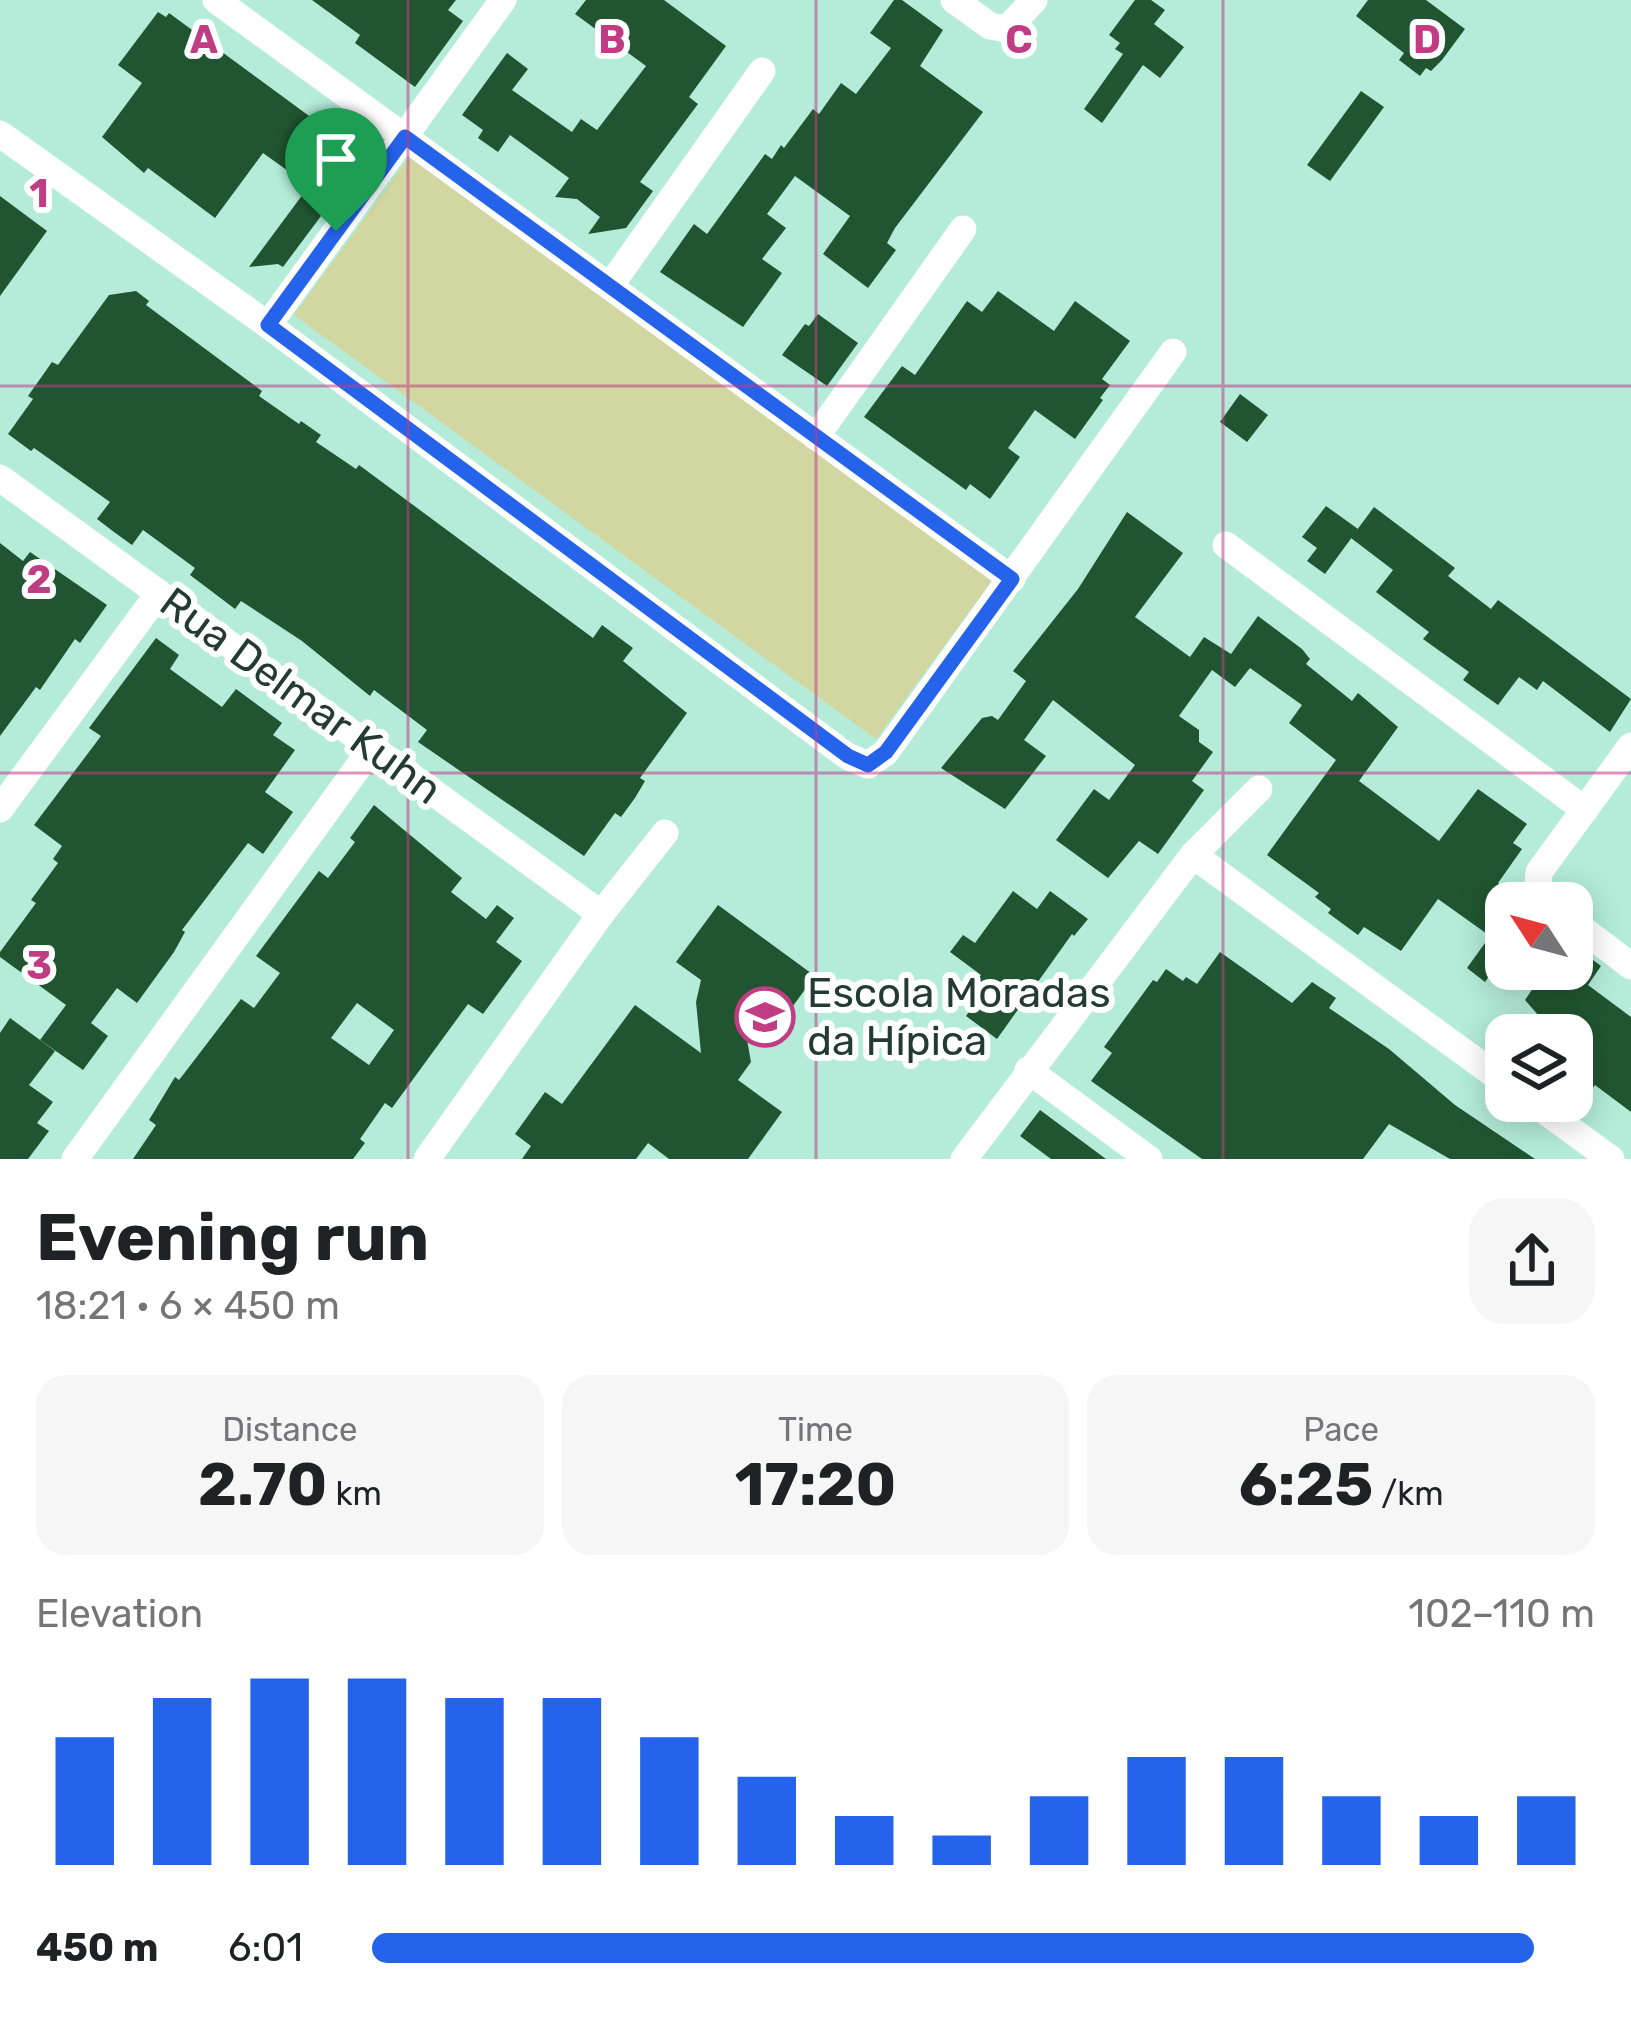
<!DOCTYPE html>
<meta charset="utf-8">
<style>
:root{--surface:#fff;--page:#f6f6f6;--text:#202124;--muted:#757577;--accent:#2563eb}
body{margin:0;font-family:Rubik,sans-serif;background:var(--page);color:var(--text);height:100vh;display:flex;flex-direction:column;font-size:45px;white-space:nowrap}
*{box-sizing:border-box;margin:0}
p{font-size:39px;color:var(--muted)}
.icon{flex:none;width:66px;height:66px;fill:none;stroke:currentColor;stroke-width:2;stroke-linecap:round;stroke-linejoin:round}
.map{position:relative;height:1159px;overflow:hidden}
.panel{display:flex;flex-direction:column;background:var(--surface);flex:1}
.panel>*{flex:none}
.needle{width:78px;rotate:306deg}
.controls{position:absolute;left:1485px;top:882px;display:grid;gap:24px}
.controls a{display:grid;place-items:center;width:108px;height:108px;border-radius:24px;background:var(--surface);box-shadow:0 6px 30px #0003;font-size:60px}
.pin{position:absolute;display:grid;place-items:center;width:102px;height:102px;color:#fff;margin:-123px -51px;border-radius:50% 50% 50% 0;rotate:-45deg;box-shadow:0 0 12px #0007}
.pin .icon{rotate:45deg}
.round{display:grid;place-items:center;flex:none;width:126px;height:126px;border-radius:36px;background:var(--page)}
.overview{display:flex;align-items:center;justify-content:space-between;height:204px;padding:0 36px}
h1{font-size:66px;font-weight:700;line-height:90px}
.metrics{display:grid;grid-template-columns:repeat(3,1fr);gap:18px;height:204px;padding:12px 36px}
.metrics div{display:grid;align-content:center;border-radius:30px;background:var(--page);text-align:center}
.metrics b{font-size:60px;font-weight:700}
.metrics small{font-size:33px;font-weight:400}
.metrics p{font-size:33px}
.chart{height:336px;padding:24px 36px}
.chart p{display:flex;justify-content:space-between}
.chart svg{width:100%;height:216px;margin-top:12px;stroke:var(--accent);stroke-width:6}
ul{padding:0 36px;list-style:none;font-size:39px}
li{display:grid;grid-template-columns:192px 144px 1fr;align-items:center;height:90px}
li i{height:30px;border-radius:15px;background:var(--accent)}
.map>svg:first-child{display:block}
</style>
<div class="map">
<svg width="1631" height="1159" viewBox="0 0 1631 1159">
<rect width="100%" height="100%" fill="#b4ecd9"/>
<polygon fill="#d2d6a1" points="412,153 994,578 876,739 294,315"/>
<g fill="#215531" fill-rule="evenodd">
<polygon points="312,0 456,0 448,10 463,21 415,87 355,43 360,35"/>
<polygon points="586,0 664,0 726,46 689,97 698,104 640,182 653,191 626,228 588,234 600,217 577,199 555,197 569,178 510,135 498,152 478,138 483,130 462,115 507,53 528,69 512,90 572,132 581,119 597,130 646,66 575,14"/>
<polygon points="894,0 902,0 943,30 920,66 983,112 895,228 887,243 896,250 868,288 823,254 850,216 795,176 767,214 786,228 762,259 782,273 743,327 660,272 694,224 707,234 765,154 772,159 781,145 784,148 813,109 819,114 841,83 856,94 891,48 870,33"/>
<polygon points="1135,0 1151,0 1165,10 1154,24 1184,47 1160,78 1143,65 1102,123 1084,109 1123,54 1115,49 1120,43 1109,35"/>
<polygon points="1368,0 1426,0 1465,29 1442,60 1431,71 1426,68 1420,76 1399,60 1404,53 1356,16"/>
<polygon points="158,12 166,17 169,13 365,157 283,267 278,264 249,267 309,186 263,153 215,218 148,168 144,173 102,137 142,83 118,65"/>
<polygon points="1361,91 1384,107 1330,181 1307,165"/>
<polygon points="0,196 47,231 0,296"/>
<polygon points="136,291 149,301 146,305 262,391 259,396 299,424 301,421 321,435 316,442 356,469 359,465 593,638 602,625 633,648 623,661 687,713 640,778 645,781 635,798 621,817 615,813 584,856 418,742 427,730 374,690 370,696 302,641 241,601 235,609 190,575 195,568 143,530 132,545 114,532 97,519 110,502 34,448 31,451 8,434 33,399 28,396 52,362 58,365 109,295"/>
<polygon points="998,291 1054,331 1075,301 1130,341 1102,379 1110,385 1100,398 1103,400 1075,439 1035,410 1008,448 1020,457 990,499 970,484 966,490 864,417 902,366 915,375 967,301 982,312"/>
<polygon points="818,314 858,343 827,386 782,355 805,324 809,326"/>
<polygon points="1240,394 1268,415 1247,442 1220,422"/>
<polygon points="1326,506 1358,529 1325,574 1307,561 1317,548 1302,537"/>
<polygon points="1374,507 1455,568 1448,576 1491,609 1498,600 1631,699 1610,732 1543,681 1537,690 1519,677 1498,705 1463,680 1469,672 1423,639 1429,632 1376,592 1393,570 1351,538"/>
<polygon points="1127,512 1183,553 1135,617 1190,657 1204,637 1231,654 1258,616 1302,649 1310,659 1306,664 1352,701 1358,693 1398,727 1359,781 1439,841 1478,789 1527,824 1513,843 1522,849 1498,883 1518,898 1514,903 1506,903 1506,987 1490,975 1485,982 1467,968 1490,936 1438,899 1401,951 1364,927 1358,935 1328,913 1331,909 1315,897 1319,893 1267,855 1336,760 1289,723 1302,705 1250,668 1235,687 1212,670 1179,716 1199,730 1199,742 1213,752 1192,781 1204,790 1158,854 1139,841 1108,878 1056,840 1094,789 1109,800 1135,765 1053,700 1024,740 1046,756 1005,809 941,768 982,718 992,716 998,720 1026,681 1013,671 1078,589"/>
<polygon points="0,543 23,561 30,552 107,605 80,643 75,639 40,690 36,687 0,736"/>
<polygon points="156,638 179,655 170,669 222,707 236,689 282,723 273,735 295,750 265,792 293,812 263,854 248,843 182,930 185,932 174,952 137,1003 117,988 91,1023 108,1036 83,1070 40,1040 66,1005 0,957 0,952 36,903 31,900 58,863 53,859 62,846 34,825 101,736 89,728"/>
<path d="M374,805l88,73 -11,14 35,27 11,-14 17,13 -18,24 26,19 -39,53 -15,-10 -76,104 -7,-5 -25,36 5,4 -12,16h-220l23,-34 -7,-5 26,-43 4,3 7,-9 55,-72 13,9 26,-35 -24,-17 63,-85 9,7 27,-36 -5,-4zM357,1003l37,27 -25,35 -38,-27z"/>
<polygon points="1013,891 1037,909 1050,891 1088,919 1074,936 1072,934 997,1039 966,1016 978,999 968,992 981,975 950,952 963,935 975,943"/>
<polygon points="718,905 815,976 773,1033 742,1011 751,1062 738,1080 782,1112 748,1159 669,1159 648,1143 636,1159 522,1159 531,1146 515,1134 545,1092 562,1104 635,1005 701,1053 696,1002 701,980 676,962"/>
<polygon points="1572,944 1601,966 1588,985 1631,1017 1631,1112 1595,1085 1576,1111 1572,1108 1572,1035 1565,1035 1539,1016 1525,1000 1546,969 1572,969"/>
<polygon points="1220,952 1292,1003 1312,982 1336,998 1329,1008 1389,1049 1455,1105 1535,1159 1450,1159 1389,1124 1363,1159 1202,1159 1091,1081 1112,1053 1104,1047 1153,980 1157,982 1166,969 1183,981 1186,977 1197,984"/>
<polygon points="10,1018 55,1051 29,1085 53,1102 37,1123 49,1131 28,1159 0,1159 0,1033"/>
<polygon points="1040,1110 1106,1159 1051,1159 1020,1136"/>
</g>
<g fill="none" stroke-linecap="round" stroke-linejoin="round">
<g stroke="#fff" stroke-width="27">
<polyline points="216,0 1012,579"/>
<polyline points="954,0 990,26 1007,29 1034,0"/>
<polyline points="0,134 268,325 847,756 868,765 886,752 1173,352"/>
<polyline points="610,286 762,71"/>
<polyline points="268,325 503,0"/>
<polyline points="816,437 963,229"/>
<polyline points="0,478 601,914"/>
<polyline points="1226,545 1585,810"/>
<polyline points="0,809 159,593"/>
<polyline points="1193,855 1506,1083"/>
<polyline points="1548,903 1538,887 1539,872 1631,746"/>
<polyline points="1572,921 1631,966"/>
<polyline points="1028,1070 1149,1159"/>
<polyline points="1531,1101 1611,1159"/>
<polyline points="75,1159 372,748"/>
<polyline points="427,1159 601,914 665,833"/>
<polyline points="964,1159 1193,855 1259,789"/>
</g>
</g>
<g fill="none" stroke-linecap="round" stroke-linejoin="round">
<defs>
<polygon id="route" points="405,137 1012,579 886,752 868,765 848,756 268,325"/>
</defs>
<use href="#route" stroke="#fff" stroke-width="24"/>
<use href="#route" stroke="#2563eb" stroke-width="15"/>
</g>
<path fill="none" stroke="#c03d83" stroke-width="3" stroke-opacity="0.55" d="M408,0v1159M816,0v1159M1223,0v1159M0,386h1631M0,773h1631"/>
<defs>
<symbol id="school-ring" viewBox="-11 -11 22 22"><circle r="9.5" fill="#fff" stroke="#c03d83" stroke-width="1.5"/><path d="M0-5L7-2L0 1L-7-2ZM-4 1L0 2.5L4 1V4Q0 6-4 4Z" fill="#c03d83"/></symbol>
</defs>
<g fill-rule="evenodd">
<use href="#school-ring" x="732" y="984" width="66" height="66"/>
</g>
<g text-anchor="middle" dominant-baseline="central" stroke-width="12" stroke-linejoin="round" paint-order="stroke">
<g font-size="42" fill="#243b33" stroke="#fff">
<text transform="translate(301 696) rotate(36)">Rua Delmar Kuhn</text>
</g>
<g font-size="42" fill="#243b33" stroke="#fff" text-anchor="start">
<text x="807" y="993">Escola Moradas<tspan x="807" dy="48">da Hípica</tspan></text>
</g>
</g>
<g font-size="39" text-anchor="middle" font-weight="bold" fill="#c03d83" stroke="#fff" stroke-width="12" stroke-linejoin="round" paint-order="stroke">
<text x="204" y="53">A</text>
<text x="612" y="53">B</text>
<text x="1019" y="53">C</text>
<text x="1427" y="53">D</text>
<text x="39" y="207">1</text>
<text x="39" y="593">2</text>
<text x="39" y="979">3</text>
</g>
</svg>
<div class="controls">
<a><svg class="needle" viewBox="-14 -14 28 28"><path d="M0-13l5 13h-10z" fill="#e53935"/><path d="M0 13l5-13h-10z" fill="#757577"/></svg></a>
<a><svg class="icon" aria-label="layers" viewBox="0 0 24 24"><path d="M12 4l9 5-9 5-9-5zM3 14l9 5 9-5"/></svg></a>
</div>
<div class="pin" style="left:336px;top:231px;background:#1e9e55"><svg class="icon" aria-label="arrive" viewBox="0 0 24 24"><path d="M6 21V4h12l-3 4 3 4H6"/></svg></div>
</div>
<section class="panel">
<div class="overview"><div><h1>Evening run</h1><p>18:21 · 6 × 450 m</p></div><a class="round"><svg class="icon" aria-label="share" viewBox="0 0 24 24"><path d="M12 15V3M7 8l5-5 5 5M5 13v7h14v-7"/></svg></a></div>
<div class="metrics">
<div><p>Distance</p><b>2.70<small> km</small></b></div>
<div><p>Time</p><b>17:20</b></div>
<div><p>Pace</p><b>6:25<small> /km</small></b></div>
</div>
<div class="chart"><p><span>Elevation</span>102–110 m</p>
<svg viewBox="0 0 160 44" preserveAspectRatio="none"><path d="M5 44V18M15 44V10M25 44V6M35 44V6M45 44V10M55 44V10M65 44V18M75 44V26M85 44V34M95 44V38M105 44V30M115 44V22M125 44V22M135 44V30M145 44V34M155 44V30"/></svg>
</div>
<ul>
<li><b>450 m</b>6:01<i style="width:95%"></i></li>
</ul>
</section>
